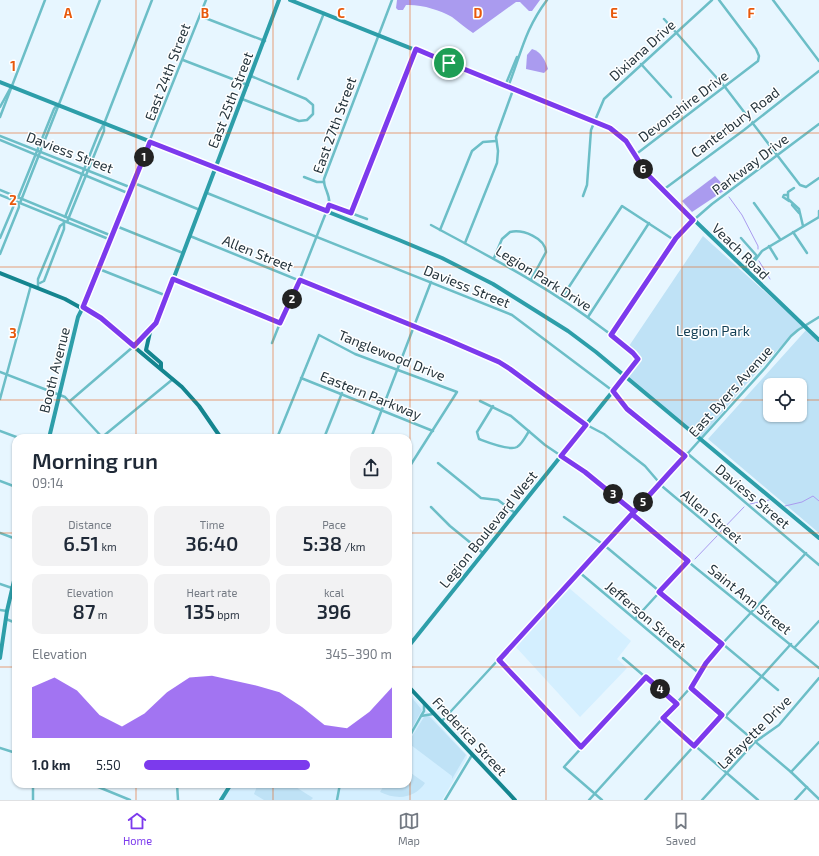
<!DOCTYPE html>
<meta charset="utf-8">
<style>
:root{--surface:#fff;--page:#f2f2f3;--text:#1f2937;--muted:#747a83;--line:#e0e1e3;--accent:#7c3aed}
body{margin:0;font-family:"Exo 2",sans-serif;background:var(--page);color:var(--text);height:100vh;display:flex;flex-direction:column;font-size:15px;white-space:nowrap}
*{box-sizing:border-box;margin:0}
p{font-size:13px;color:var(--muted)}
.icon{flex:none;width:22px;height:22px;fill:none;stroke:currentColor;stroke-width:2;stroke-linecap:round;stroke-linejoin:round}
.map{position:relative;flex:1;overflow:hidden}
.drawer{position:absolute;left:12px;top:434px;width:400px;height:354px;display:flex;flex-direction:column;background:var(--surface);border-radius:12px;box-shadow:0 1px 3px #0004}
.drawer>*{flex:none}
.controls{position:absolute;left:763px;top:378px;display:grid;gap:8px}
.controls a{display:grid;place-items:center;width:44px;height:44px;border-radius:8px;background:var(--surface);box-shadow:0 1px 3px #0004;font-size:20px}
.pin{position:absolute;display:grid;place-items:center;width:34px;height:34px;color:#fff;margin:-17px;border:2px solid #fff;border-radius:50%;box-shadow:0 1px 4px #0007}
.km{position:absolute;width:20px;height:20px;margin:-10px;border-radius:50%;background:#222;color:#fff;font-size:11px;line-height:20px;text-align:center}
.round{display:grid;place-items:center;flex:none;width:42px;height:42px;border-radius:12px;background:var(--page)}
.overview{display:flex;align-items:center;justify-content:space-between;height:68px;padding:0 20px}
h1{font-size:22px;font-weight:600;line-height:30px}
.metrics{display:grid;grid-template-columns:repeat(3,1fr);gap:6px;height:68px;padding:4px 20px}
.metrics div{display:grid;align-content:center;border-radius:10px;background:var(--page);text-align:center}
.metrics b{font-size:20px;font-weight:600}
.metrics small{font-size:11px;font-weight:400}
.metrics p{font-size:11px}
.chart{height:112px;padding:8px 20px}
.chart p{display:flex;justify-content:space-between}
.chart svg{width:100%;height:72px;margin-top:4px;fill:var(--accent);opacity:.7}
ul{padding:0 20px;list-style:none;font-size:13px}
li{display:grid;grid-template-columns:64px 48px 1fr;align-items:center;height:30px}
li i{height:10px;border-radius:5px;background:var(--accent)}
.dock{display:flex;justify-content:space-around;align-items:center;height:56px;border-top:1px solid var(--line);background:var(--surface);font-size:11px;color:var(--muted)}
.dock a{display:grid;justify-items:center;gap:2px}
.dock .current{color:var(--accent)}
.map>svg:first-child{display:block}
</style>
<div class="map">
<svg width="819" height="800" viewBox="0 0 819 800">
<rect width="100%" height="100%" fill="#e7f6ff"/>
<g fill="#d4efff">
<polygon points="569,588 631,641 617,659 627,668 580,717 515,646"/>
<polygon points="408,691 467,755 467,758 442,800 223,800 233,784 408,784"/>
</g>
<g fill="#bfe2f6" fill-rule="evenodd">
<path d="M703,236l100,90c-38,33 -70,74 -103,113l-75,-63 12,-18 -8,-12z"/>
<path d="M807,329l12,11v193l-111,-94zM770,385h30v30h-30z"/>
<polygon points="408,693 422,710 408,735"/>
<polygon points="428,715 466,755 452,779 452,776 411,745 408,746 408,743 424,717"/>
<path d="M408,771l17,12c-11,16 -28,17 -45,9l5,-8h23z"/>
<polygon points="258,784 291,784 313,798 311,800 264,800 254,794"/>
</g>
<g fill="#aa9bef">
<path d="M397,0h143l-8,11h-3l-9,-9h-4l-43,31c-8,-5 -14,-11 -21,-16 -11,-7 -32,-13 -46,-12l-3,5h-5l-2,-2z"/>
<path d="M532,49c9,2 14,13 16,20l-4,4 -18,-4 1,-14z"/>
<polygon points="715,176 725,187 725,190 692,212 682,201"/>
</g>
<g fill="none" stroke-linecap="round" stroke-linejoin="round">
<g stroke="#aa9bef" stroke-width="1">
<polyline points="729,197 742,215 758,246 758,249"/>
<polyline points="759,261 770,279"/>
<polyline points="750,504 769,500"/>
<polyline points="785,506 802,502 813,496 819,501"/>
<polyline points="720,532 744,507"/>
<polyline points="695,559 717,536"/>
</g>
<g stroke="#6cbec7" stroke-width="2.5">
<polyline points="773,0 819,61"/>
<polyline points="200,16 265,41"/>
<polyline points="664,19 725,87 800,185 806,187 819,178"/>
<polyline points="183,60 248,85"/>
<polyline points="641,64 671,97"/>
<polyline points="298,79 324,13"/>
<polyline points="505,86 517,57"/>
<path d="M508,87c13,-33 17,-58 39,-87"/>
<polyline points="242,99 299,121 307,120 313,114 313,105 306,99 251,76"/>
<polyline points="0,107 11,87"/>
<polyline points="0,117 45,0"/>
<polyline points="0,136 132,188"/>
<polyline points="0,140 130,194"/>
<polyline points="635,155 758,61 759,56 756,49 719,0"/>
<polyline points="304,177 317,182 324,182"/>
<polyline points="134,183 200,210"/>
<polyline points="794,188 788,192 788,199 799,209 803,226"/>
<polyline points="0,190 112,236"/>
<polyline points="663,190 744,130 819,71"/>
<polyline points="207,193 512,315 613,391 627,409 685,456"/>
<polyline points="0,195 111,240"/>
<polyline points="787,195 784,195 783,197 789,201"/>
<polyline points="583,196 587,185 591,130 604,99 712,0"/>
<polyline points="18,198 54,109 57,105"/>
<polyline points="20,203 100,0"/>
<polyline points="754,203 780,239"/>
<polyline points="329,205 367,219"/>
<polyline points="792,205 799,213"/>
<polyline points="819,211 819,217"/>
<polyline points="351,213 416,50"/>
<polyline points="65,217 99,132 104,124"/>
<polyline points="67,222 104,131 104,124 152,0"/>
<path d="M431,225c59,32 118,62 171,103 12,9 26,18 35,30v3l-12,15"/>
<polyline points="116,226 183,253"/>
<polyline points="440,230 472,151 483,142 496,141"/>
<polyline points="793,232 807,253"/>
<polyline points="190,236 499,362 583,423 604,434 645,466 663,487 777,583"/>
<polyline points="0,238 14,205 17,204"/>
<polyline points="741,238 757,256 744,269"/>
<polyline points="465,243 497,163 498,151 496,137 513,90"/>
<polyline points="769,246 777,259"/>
<polyline points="0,254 19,207 18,202"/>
<path d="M494,258l8,-19 8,-7c13,-3 35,6 36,20l-15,28"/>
<polyline points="99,269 167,296"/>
<polyline points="747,271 762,251 819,217"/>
<polyline points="174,279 280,323"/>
<polyline points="40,283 44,281 64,229 64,223"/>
<polyline points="38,288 38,279 60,226 64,223"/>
<polyline points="561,299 622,206 674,240"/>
<polyline points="83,307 206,0"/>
<polyline points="588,317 649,223"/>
<polyline points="611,335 681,231 712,204 819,124"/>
<path d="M272,343l12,-30 8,-14 37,-94c2,-10 -6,-17 -5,-26l68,-179"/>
<polyline points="0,372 65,397 102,437"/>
<polyline points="301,378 433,431"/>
<polyline points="0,399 31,285"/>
<polyline points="70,401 134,346"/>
<polyline points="480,401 511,416 545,445 585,472 635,512"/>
<path d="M493,406l-16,26 2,7c8,3 30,12 38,8 5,-3 9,-11 12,-16"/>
<polyline points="0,431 19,438"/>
<polyline points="101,438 173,379"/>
<polyline points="277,438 319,335 355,354 457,392 408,469"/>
<polyline points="324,438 342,393"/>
<polyline points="371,438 431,282"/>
<polyline points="687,453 819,565"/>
<polyline points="438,463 481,498 498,500 515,513"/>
<polyline points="0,481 16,487"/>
<polyline points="431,507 450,526 483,553"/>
<polyline points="632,514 659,538 819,668"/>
<polyline points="564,517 604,545 778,690"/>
<polyline points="0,533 16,539"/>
<polyline points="579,572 700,674"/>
<polyline points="0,584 12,588"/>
<polyline points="0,610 7,611"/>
<polyline points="6,619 16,623"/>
<polyline points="635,619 688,561"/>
<polyline points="795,647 819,621"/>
<polyline points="623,658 677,704"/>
<polyline points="499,660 581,747"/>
<polyline points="691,687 791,772 819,799"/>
<polyline points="421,716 424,711 424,703"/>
<polyline points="725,717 791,644"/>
<polyline points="663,718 758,800"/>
<polyline points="441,722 660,484 765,368 791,336 798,330 819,317"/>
<polyline points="408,739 421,716 433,714"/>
<polyline points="0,748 16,753"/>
<polyline points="791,772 819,742"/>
<polyline points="91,784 130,800"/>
<polyline points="177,784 178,800"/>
<polyline points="33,800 33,784"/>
<polyline points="337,800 340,784"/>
<polyline points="445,800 472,755"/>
<polyline points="589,800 691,687 706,663 722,644 806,553"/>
<polyline points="602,800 564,767 646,677"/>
<polyline points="645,800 722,715"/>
<polyline points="702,800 755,742 779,725 819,678"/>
<polyline points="795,800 807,787"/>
</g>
<g stroke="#2d9ea9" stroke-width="4">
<polyline points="290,0 610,128 626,141 643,169 663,190 819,340"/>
<polyline points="0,82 399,240 442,258 493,284 568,331 596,352 819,538"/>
<polyline points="134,346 150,332 159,317 279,0"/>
<polyline points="49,438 78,317 83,307"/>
<polyline points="408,647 625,376"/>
<polyline points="0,658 7,611 16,572"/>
<polyline points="221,800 231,784"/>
</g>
<g stroke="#14858f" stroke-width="4">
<polyline points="0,273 65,299 101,319 182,387 199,406 221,438"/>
<polyline points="150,332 146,350 161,363 161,368"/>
<polyline points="408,686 515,800"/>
</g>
</g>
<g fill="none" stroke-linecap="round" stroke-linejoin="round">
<defs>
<path id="route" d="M449,63l-33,-14 -65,164 -22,-8 -2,6 -177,-69 -67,165 18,11 33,28 22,-23 17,-44 107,44 20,-43 148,60 51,22 11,7 76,56 -25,31 24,16 49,40 -2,2 56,47 -29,31 63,52 -16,19 -15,25 31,27 -28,31 -31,-28 14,-14 -31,-27 -65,70 -82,-87 133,-146c18,-19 35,-39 53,-58l-58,-47 -14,-18 25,-32 -5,-6 -22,-18 65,-97 17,-18 -46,-46 -21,-33 -16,-13 -161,-65"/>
</defs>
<use href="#route" stroke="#fff" stroke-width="8"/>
<use href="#route" stroke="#7c3aed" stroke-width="5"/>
</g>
<path fill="none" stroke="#e8590c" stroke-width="1" stroke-opacity="0.55" d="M136,0v438M273,0v438M410,0v800M546,0v800M682,0v800M0,133h819M0,267h819M0,400h770M800,400h19M0,533h16M408,533h411M0,667h16M408,667h411M136,784v16M273,784v16"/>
<g text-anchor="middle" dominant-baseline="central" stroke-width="3" stroke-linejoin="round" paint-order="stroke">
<g font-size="14" fill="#26353d" stroke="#fff">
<text transform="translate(642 50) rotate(-42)">Dixiana Drive</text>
<text transform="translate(167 72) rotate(-69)">East 24th Street</text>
<text transform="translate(230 100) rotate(-69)">East 25th Street</text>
<text transform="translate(683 106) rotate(-37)">Devonshire Drive</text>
<text transform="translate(735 122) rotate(-37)">Canterbury Road</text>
<text transform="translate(334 125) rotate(-70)">East 27th Street</text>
<text transform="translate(70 152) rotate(21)">Daviess Street</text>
<text transform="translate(750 164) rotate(-37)">Parkway Drive</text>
<text transform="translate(741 251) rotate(44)">Veach Road</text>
<text transform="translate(258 253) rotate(22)">Allen Street</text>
<text transform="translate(544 278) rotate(32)">Legion Park Drive</text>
<text transform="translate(467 286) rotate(22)">Daviess Street</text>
<text transform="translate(392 355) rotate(22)">Tanglewood Drive</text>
<text transform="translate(54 370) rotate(-76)">Booth Avenue</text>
<text transform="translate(730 391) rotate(-48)">East Byers Avenue</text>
<text transform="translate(371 395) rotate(22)">Eastern Parkway</text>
<text transform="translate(753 496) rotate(40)">Daviess Street</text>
<text transform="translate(712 516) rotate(40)">Allen Street</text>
<text transform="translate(488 529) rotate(-51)">Legion Boulevard West</text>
<text transform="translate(750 599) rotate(39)">Saint Ann Street</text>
<text transform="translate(646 616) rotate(40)">Jefferson Street</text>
<text transform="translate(754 732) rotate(-45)">Lafayette Drive</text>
<text transform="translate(470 736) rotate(47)">Frederica Street</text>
</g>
<g font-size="14" fill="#133f55" stroke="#fff">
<text x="713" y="330">Legion Park</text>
</g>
</g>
<g font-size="13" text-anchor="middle" font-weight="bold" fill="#e8590c" stroke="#fff" stroke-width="3" stroke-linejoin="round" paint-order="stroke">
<text x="68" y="18">A</text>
<text x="205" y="18">B</text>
<text x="341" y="18">C</text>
<text x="478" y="18">D</text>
<text x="614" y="18">E</text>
<text x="751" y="18">F</text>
<text x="13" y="71">1</text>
<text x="13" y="205">2</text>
<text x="13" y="338">3</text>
</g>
</svg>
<div class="controls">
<a><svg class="icon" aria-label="locate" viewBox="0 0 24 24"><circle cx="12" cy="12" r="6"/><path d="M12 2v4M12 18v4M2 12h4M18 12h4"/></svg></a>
</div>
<div class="pin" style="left:449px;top:63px;background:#1e9e55"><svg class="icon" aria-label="arrive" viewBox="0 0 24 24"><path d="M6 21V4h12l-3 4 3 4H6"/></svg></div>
<b class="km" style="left:144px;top:157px">1</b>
<b class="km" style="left:292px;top:299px">2</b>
<b class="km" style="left:613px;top:494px">3</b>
<b class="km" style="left:660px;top:689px">4</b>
<b class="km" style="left:643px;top:502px">5</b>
<b class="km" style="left:643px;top:169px">6</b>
<section class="drawer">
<div class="overview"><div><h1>Morning run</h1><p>09:14</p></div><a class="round"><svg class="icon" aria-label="share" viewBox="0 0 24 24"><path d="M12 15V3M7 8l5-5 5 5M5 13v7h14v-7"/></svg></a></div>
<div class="metrics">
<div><p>Distance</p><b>6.51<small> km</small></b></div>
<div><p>Time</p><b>36:40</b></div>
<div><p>Pace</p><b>5:38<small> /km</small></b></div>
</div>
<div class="metrics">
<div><p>Elevation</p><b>87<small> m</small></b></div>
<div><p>Heart rate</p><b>135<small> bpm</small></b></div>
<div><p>kcal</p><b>396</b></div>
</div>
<div class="chart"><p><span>Elevation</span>345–390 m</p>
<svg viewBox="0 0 160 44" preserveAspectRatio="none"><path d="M0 44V13L10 7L20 15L30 30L40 37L50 29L60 16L70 7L80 6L90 9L100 12L110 16L120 25L130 36L140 38L150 28L160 13V44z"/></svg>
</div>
<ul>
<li><b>1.0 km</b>5:50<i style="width:67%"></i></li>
</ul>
</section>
</div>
<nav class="dock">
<a class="current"><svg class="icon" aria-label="home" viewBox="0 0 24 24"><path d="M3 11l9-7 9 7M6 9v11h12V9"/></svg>Home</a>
<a><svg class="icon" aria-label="map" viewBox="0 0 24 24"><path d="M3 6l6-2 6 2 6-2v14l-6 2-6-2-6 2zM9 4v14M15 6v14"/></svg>Map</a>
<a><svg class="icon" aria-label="saved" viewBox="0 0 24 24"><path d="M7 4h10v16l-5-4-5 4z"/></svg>Saved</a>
</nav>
